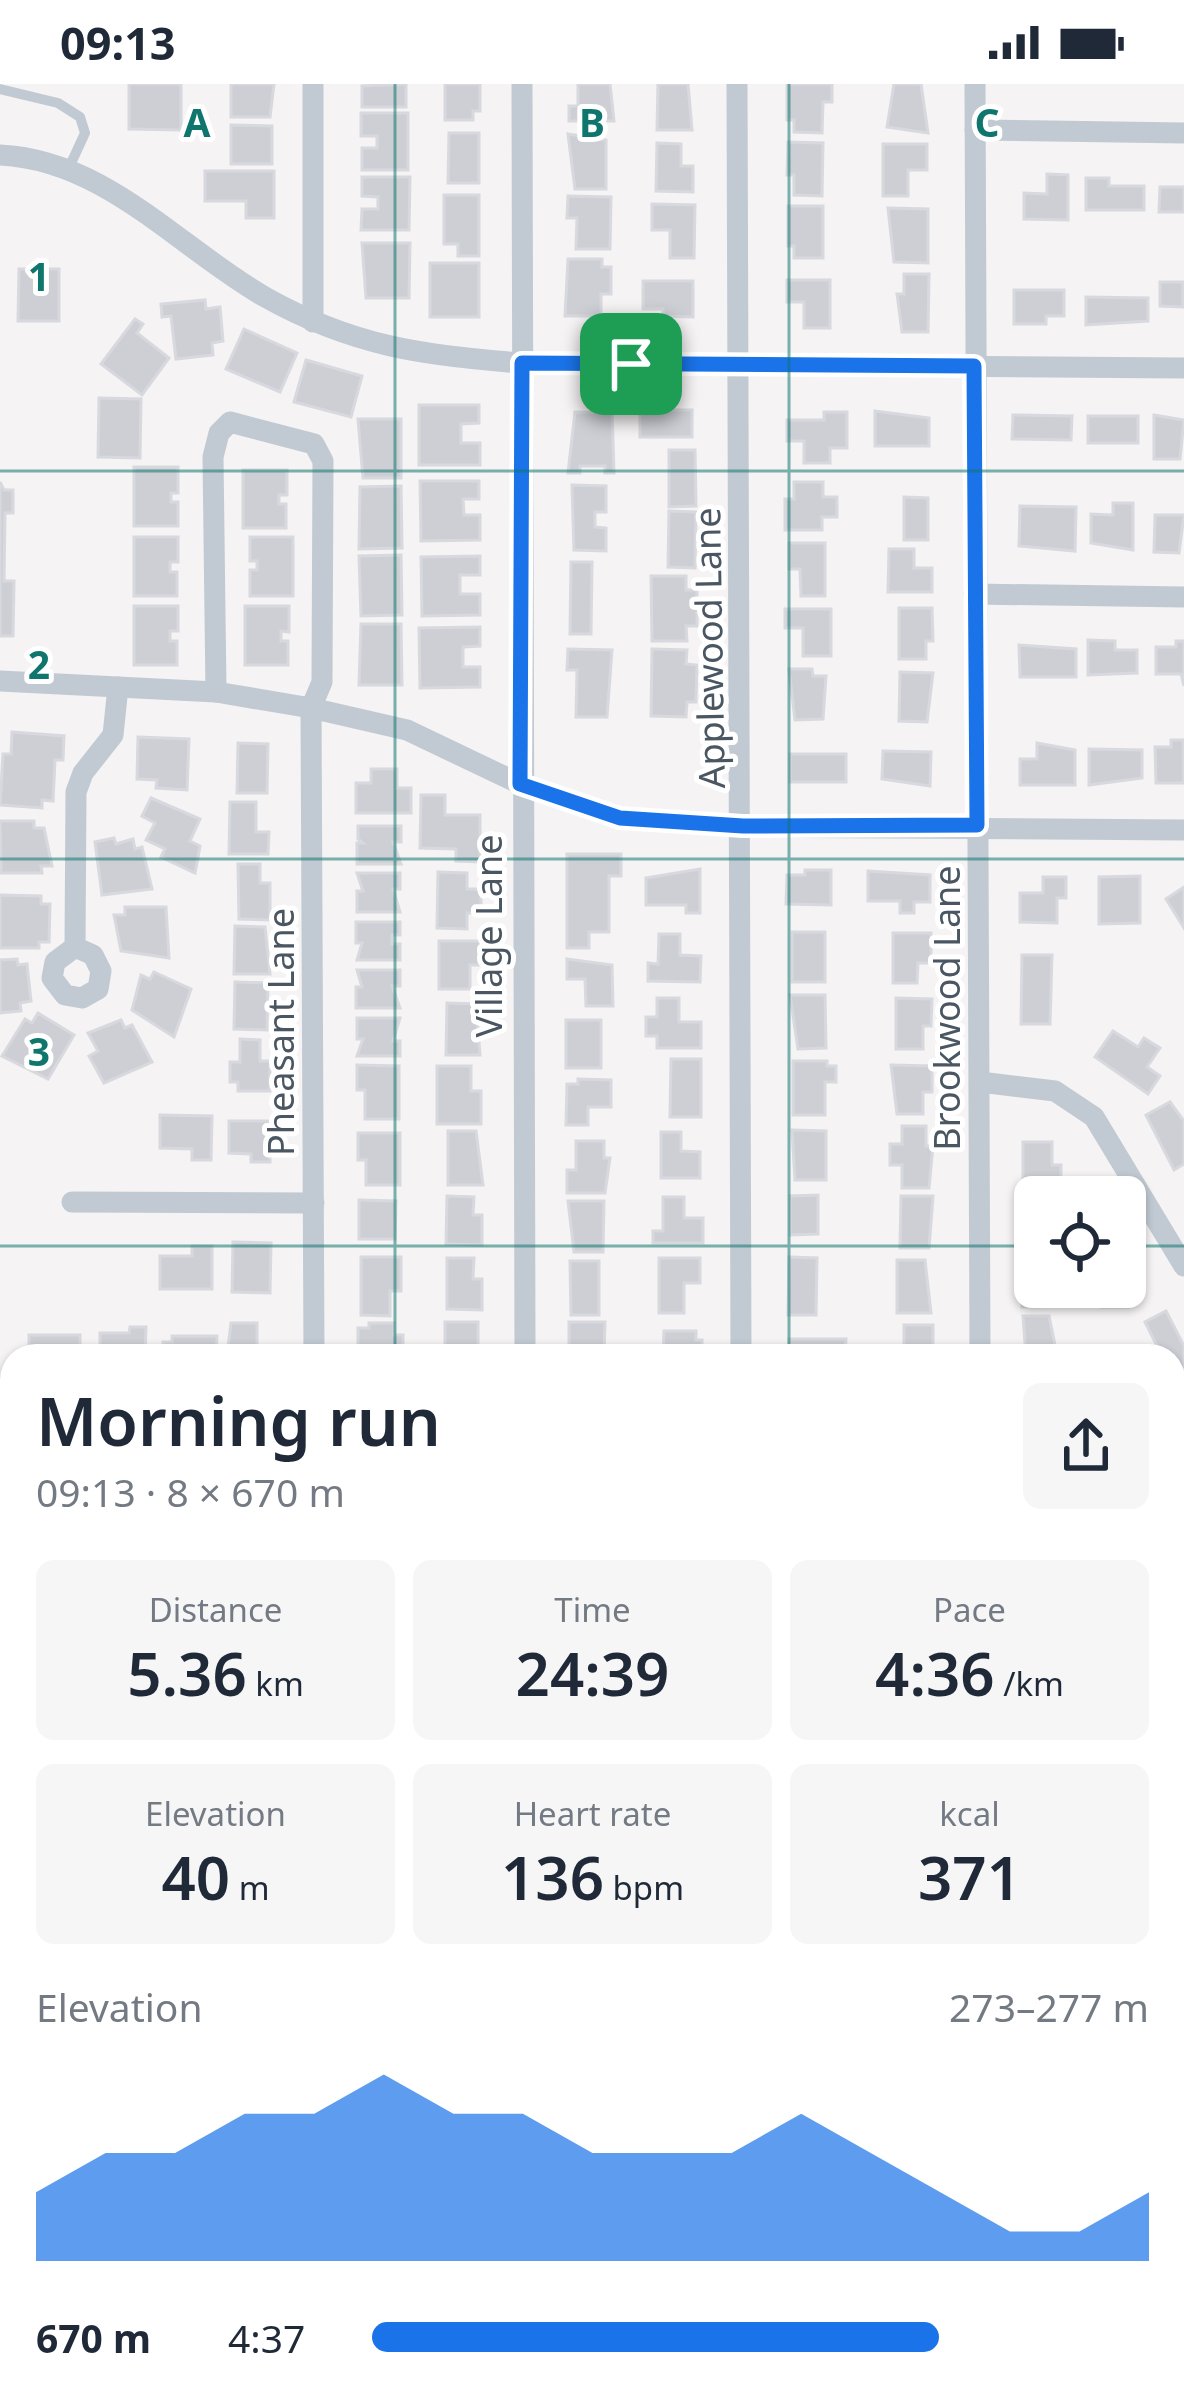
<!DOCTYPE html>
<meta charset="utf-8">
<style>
:root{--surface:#fff;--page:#f6f6f7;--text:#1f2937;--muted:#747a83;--accent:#1a73e8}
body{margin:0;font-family:"Noto Sans",sans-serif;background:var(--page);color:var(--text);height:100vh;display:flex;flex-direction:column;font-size:45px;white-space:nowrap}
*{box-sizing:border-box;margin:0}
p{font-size:39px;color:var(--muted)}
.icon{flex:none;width:66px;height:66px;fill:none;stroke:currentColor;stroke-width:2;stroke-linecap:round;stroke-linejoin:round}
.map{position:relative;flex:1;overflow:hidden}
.panel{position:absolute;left:0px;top:1260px;width:1185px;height:1065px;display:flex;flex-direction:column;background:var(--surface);border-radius:36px 36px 0 0;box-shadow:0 3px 9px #0004}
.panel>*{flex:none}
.fabs{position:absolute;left:1014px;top:1092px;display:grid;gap:24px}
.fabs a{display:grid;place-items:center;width:132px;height:132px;border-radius:18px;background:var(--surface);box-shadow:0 3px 9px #0004;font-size:60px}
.pin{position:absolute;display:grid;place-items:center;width:102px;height:102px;color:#fff;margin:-51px;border-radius:24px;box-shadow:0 6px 18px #0006}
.round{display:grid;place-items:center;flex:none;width:126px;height:126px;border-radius:18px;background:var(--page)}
.overview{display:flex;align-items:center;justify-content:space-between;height:204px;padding:0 36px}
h1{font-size:66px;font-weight:600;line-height:90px}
.metrics{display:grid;grid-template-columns:repeat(3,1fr);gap:18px;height:204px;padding:12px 36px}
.metrics div{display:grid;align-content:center;border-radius:18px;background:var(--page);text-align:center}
.metrics b{font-size:60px;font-weight:600}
.metrics small{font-size:33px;font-weight:400}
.metrics p{font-size:33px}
.chart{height:336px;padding:24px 36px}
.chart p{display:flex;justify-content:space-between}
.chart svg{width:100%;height:216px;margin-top:12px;fill:var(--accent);opacity:.7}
ul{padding:0 36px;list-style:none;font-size:39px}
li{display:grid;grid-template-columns:192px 144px 1fr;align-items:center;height:90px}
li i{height:30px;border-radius:15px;background:var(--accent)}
.status{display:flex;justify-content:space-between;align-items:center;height:84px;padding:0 60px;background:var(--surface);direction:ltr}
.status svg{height:33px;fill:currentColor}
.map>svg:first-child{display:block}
</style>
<div class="status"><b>09:13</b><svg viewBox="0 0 49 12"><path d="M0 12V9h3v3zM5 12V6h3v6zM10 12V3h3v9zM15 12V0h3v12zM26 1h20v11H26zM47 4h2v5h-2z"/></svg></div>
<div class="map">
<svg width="1184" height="2324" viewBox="0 0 1184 2324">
<rect width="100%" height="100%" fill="#f5f3f3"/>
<g fill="#cdcfd5" stroke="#d7d9de" stroke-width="3">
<polygon points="129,0 181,0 181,46 129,45"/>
<polygon points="231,0 274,0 270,33 231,33"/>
<polygon points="406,0 406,23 362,23 362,2"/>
<polygon points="445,0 480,0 480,27 473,27 473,36 445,36"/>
<polygon points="578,0 610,0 614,37 569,37 569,22 578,22"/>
<polygon points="658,0 688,0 692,46 657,46"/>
<polygon points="787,0 832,0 832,18 823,18 822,49 794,48 794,36 787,36"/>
<polygon points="894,0 921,0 928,49 887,43"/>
<polygon points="361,29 408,29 408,86 362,86 362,64 377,64 377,52 361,52"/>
<polygon points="231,41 272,42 272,80 231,80"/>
<polygon points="449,49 479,49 479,99 448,99"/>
<polygon points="568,50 606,56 606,105 575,105"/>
<polygon points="788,58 823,59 822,112 794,111 794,91 787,91"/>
<polygon points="657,59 681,60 681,82 693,82 693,108 656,107"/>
<polygon points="883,60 927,60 927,86 908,86 908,112 883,112"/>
<polygon points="205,87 274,87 274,134 246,134 246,117 205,117"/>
<polygon points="1047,90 1068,91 1068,136 1024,135 1024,109 1047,110"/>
<polygon points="362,93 410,93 409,146 361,146 362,125 378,125 378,113 362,112"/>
<polygon points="1086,94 1109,94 1109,102 1144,102 1144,126 1086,126"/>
<polygon points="1160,103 1184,103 1184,128 1159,128"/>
<polygon points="444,111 479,111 479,172 458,172 458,160 444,160"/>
<polygon points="568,112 611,113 610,165 576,165 577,134 567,134"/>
<polygon points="652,120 695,121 694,174 670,174 670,146 652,146"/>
<polygon points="788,122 823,122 823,174 794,174 794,162 788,162"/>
<polygon points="888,124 928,125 928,179 894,178"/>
<polygon points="362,159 410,159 409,214 366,214"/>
<polygon points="568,175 602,175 602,183 611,183 611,210 601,210 601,232 565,232"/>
<rect x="430" y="179" width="49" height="54"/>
<polygon points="19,185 59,185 59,237 18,237"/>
<polygon points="904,190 929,190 928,248 902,248 897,210 904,210"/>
<polygon points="787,196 830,196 830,244 804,244 804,218 787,218"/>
<polygon points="643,197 693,197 693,233 663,232 663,225 643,225"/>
<polygon points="1160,198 1183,198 1183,223 1160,222"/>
<polygon points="1014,206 1064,206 1064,232 1046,232 1046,240 1014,240"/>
<polygon points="1086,213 1148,214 1148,237 1086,241"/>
<polygon points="205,216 206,225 220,223 223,257 212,259 213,271 176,275 171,232 162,233 161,220"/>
<polygon points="135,235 143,240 137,249 169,274 142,311 101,280"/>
<polygon points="244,245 297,269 280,308 226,285"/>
<polygon points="306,276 362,292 351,333 294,318"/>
<polygon points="99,314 141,315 140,374 98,373"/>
<polygon points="419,321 479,321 479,339 461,340 461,359 480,359 480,381 419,381"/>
<rect x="640" y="326" width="52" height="27"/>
<polygon points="875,327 929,334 929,362 875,362"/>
<polygon points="575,328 612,329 614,389 605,389 605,382 580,382 580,389 568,389"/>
<polygon points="824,328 847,328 847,364 830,364 830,379 804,379 804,357 787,357 787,336 824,336"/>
<polygon points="1013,331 1072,332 1071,356 1012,355"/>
<polygon points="1154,331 1184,336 1180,375 1154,375"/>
<rect x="1088" y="332" width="50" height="27"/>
<polygon points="358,335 401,335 401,394 363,394"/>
<polygon points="669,366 695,366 696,422 669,423"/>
<polygon points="134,383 178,383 178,409 171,409 171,418 178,418 178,442 134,442"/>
<polygon points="243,386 287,386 287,411 279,411 279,420 286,420 286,444 243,444"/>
<polygon points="420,397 479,397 479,415 463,415 464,431 480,431 480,456 421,457"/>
<polygon points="0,398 4,406 13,406 13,429 5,429 4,497 14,497 13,552 0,552"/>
<polygon points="794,398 823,398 823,413 837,413 837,433 822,433 822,446 785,446 785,415 794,415"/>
<polygon points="572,401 606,402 606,428 595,428 595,443 606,444 606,467 574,466"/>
<polygon points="401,402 402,464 359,465 360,403"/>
<polygon points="904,413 928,414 928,456 904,456"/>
<polygon points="1113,419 1133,419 1133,466 1091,459 1091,430 1113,431"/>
<polygon points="1020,422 1076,423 1075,467 1019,462"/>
<polygon points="669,427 696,428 695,484 668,483"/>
<polygon points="1155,431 1184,431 1179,469 1154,468"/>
<polygon points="134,453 178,453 178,478 170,478 170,488 177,488 177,512 134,512"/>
<polygon points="250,453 293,453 293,512 250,512 250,486 257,486 257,477 250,477"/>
<polygon points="789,459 825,459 825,512 801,512 800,485 789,485"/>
<polygon points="889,465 914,465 914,484 932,484 932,508 888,508"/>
<polygon points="401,471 402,531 361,532 359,472"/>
<polygon points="480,472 480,491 460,491 460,510 480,510 480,531 422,532 421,473"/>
<polygon points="571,478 592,478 591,550 570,550"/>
<polygon points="651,492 686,492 686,506 697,506 697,542 686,542 687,557 652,557"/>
<polygon points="134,522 178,522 178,547 170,547 170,557 177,557 177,581 134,581"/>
<polygon points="245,522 289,522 289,548 281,547 281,557 288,557 288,581 245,581"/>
<polygon points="899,524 932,524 933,557 926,557 926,575 899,575"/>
<polygon points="785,525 831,525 831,572 803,572 803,544 785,544"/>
<polygon points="361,540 401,540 402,601 359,601"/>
<polygon points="480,543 480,562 463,563 463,583 480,583 480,603 420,604 419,544"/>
<polygon points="1088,556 1115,557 1115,566 1137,566 1137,589 1088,591"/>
<polygon points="1176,557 1184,557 1184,602 1181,590 1156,590 1156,563 1176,563"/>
<polygon points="1019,561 1076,565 1076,593 1020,593"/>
<polygon points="568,565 612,566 607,633 576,633 577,586 567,586"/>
<polygon points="652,565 687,566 686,580 697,581 696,618 687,618 686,633 651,632"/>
<polygon points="789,585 812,585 813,592 826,592 823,635 795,636"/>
<polygon points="900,588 933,589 927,638 899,637"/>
<polygon points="12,648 64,652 63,676 55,676 53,717 42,716 42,724 0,721 3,670 11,670"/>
<polygon points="138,653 189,655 187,706 156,704 157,696 137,695"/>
<polygon points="1171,656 1183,656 1184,699 1156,699 1155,663 1171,663"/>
<polygon points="238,659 268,660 267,709 237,709"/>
<polygon points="1037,659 1075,666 1075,701 1020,701 1020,675 1037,675"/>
<polygon points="1089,665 1142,666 1142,694 1089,701"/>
<polygon points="883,667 931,668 930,702 882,695"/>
<rect x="790" y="670" width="56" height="28"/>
<polygon points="371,685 397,685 397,704 411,704 411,729 356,729 356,699 371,699"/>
<polygon points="421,711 445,711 445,731 480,731 480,778 456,777 456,765 420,764"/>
<polygon points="151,714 200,735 190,757 200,762 195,789 161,773 165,765 146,756 155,739 142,732"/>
<polygon points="230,718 256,718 256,748 269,748 268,770 229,770"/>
<polygon points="0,737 34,737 34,744 44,744 52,782 41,782 42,789 1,789"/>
<polygon points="358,742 401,742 401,758 393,758 401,780 357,780 357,759 363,759 358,755"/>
<polygon points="114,754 116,760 133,755 135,765 142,763 152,805 102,811 95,758"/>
<polygon points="567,770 621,770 621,792 609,792 609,848 589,848 589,864 567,864"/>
<polygon points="238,780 260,780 260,799 270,799 270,836 239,835"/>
<polygon points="700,785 700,829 686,829 686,821 646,821 646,794"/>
<polygon points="805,786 831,786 831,821 786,820 787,791 805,791"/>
<polygon points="868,787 930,791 930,818 914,818 914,829 900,829 900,817 868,817"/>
<polygon points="438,788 467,789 467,805 481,805 481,829 467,829 467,845 437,844"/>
<polygon points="357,789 400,789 400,805 393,805 400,828 357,828 357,807 363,807"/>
<polygon points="1140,792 1140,839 1099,840 1099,793"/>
<polygon points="1043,793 1066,793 1066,814 1057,814 1057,839 1020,838 1020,809 1043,809"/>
<polygon points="1184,803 1184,844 1166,815"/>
<polygon points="0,811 41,812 41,820 50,820 49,858 39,858 39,864 0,864"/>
<polygon points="125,823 166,823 169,874 121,867 114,831 125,831"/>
<polygon points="356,838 400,838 400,851 392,851 392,860 400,860 400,876 357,876 362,859 356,859"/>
<polygon points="235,842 265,843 270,890 234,890"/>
<rect x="792" y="848" width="33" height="50"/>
<polygon points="893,849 931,849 931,879 918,879 917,899 893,899"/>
<polygon points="659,850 680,850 680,871 701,872 700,898 648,897 648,879 658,880"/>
<polygon points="439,857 480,857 480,881 470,881 470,905 439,905"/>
<polygon points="1022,871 1052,871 1050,940 1021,940"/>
<polygon points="17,875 18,881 27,880 31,917 20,919 21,927 0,929 0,876"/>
<polygon points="567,875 612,881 613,922 586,922 585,895 567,895"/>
<polygon points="357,886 400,886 400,902 392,902 400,924 356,924 356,903 362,903"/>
<polygon points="154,888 191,905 174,953 132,926 141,891 150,895"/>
<polygon points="235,898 268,899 267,946 234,945"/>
<polygon points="790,911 825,911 826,964 798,965"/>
<polygon points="657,914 679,914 679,938 701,938 701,964 657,964 657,952 646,952 646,933 657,933"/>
<polygon points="896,914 932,915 931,942 923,942 923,965 896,965"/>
<polygon points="447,919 476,920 480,971 446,971"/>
<polygon points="38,929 74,951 48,995 2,972 25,935 32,939"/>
<polygon points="357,934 400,934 393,957 400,957 400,972 357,972 363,955 357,955"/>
<polygon points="121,936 125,944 132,941 152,978 104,999 89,972 98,967 88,949"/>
<rect x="566" y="936" width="35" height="48"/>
<polygon points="1113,947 1138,963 1144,954 1160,964 1147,983 1160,992 1148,1010 1095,973"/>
<polygon points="240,955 260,956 260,977 270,977 270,1007 238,1007 238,998 230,998 230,978 240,978"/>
<polygon points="671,975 701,975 701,1033 670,1033"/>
<polygon points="793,977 827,977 827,982 836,982 836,998 825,998 825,1031 793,1031"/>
<polygon points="357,981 399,982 399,1035 365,1035 365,1006 357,1006"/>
<polygon points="891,981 932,982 932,1008 923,1008 923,1030 897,1030"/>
<polygon points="437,982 471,982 471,1007 481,1007 481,1040 437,1040"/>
<polygon points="578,995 611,996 611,1023 588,1023 588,1041 566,1041 567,1000 578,1000"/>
<polygon points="1170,1018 1184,1037 1184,1080 1174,1086 1146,1031"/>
<polygon points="160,1031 212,1032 211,1076 192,1076 192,1065 160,1064"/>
<polygon points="229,1037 270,1037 270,1078 251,1078 251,1070 229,1069"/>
<polygon points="902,1042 926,1042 926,1062 933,1062 929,1104 902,1104 902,1081 890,1081 890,1060 902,1060"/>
<polygon points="792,1046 826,1047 826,1096 795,1096"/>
<polygon points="448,1047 476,1047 483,1101 448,1101"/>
<polygon points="661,1048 681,1048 681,1067 700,1068 700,1094 661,1094"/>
<polygon points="358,1049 400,1049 400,1101 366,1101 366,1076 358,1076"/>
<polygon points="576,1057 604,1057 604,1074 610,1074 605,1109 567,1109 567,1086 576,1086"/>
<polygon points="1023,1058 1052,1058 1052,1081 1061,1081 1061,1101 1023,1101"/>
<polygon points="1023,1109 1056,1109 1035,1113 1035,1160 1024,1160"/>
<polygon points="818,1111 818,1150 790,1151 790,1112"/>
<polygon points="447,1112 474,1113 473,1131 482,1131 482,1161 446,1160"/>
<polygon points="901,1112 933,1112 929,1164 900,1164"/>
<polygon points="663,1113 684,1113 684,1134 703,1134 703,1159 653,1159 653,1147 663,1147"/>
<polygon points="359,1116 396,1117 395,1155 359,1155"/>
<polygon points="568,1117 604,1117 603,1168 574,1168"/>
<polygon points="233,1158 271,1159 270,1209 232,1208"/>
<polygon points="192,1162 212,1162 212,1205 160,1205 160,1172 192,1172"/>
<polygon points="361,1173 401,1173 401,1207 390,1207 390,1232 361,1231"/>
<polygon points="789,1173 817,1174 816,1231 788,1231"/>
<polygon points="447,1174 474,1174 473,1195 482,1195 482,1226 447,1225"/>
<polygon points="659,1174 700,1174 700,1199 684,1199 684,1229 659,1229"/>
<polygon points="897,1176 925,1176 931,1229 897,1229"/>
<polygon points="570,1177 599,1177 599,1231 571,1231"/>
<polygon points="1125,1189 1128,1223 1101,1223 1101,1203 1125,1203"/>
<polygon points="1035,1194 1035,1203 1065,1203 1065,1222 1022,1223 1022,1195"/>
<polygon points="1166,1227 1184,1262 1184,1282 1173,1288 1173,1272 1151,1272 1160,1268 1145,1238"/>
<polygon points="1023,1232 1049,1232 1056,1266 1049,1266 1049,1272 1026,1272"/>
<rect x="445" y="1238" width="33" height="34"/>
<polygon points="569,1238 605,1238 604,1272 569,1269"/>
<polygon points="231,1239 257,1239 257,1263 270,1263 270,1272 227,1272"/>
<polygon points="369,1239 394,1239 394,1251 403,1251 403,1272 358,1272 358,1244 369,1244"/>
<rect x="904" y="1241" width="29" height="31"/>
<polygon points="130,1243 146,1243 145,1272 100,1272 100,1249 129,1249"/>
<polygon points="664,1247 696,1247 696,1256 702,1256 702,1272 663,1272"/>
<rect x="29" y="1251" width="51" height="21"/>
<polygon points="172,1252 217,1252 216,1272 163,1272 163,1258 172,1258"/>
<polygon points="789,1255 846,1255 845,1272 789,1272"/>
<rect x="0" y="1371" width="9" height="54"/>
<rect x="1173" y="1389" width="11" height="36"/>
<polygon points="12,1468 12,1545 2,1540 0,1544 0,1504 7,1495 0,1492"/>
<polygon points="1175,1483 1184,1483 1184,1540 1173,1540"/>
<polygon points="12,1582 12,1643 0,1628 0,1586"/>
<polygon points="12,1716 12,1756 8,1758 0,1743 0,1723"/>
<polygon points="1173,1736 1184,1736 1184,1779 1173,1778"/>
<polygon points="6,1828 12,1831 12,1871 0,1865"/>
<rect x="1173" y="1878" width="11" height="38"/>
<polygon points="131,2313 198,2313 187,2324 120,2324"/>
<polygon points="225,2313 268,2313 269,2324 225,2324"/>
<polygon points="293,2313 359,2313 370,2324 304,2324"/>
</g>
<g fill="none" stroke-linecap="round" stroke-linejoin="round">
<polyline stroke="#c1cad2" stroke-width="10" points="0,5 58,19 80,33 85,49 67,88"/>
<g stroke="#c1cad2" stroke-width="21">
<polyline points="522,0 525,1272"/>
<polyline points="737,0 741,1272"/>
<polyline points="975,0 980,1272"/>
<polyline points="975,46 1184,49"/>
<path d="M0,71c106,5 179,93 265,142 87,49 160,59 257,66l662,5"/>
<polyline points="313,238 313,0"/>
<polyline points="974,510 1184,513"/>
<polyline points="0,597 216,608 311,624 407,646 520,700 620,734 743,743 1184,746"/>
<polyline points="216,608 213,373 219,349 230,338 314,360 323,377 322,598 311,624 314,1272"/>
<polyline points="75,863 55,878 52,894 65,911 82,914 98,905 101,887 93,871 75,863 76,708 83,689 113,651 118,603"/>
<polyline points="980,998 1055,1007 1094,1033 1184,1182"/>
<polyline points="72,1118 314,1119"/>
<polyline points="0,1328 12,1329"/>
<polyline points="1173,1333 1184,1333"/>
<polyline points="1173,1579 1184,1579"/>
<polyline points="1173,1823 1184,1823"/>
<polyline points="0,1946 12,1948"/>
<polyline points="5,2238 12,2070"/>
<polyline points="59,2313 69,2324"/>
<polyline points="431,2318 445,2324"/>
<polyline points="894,2324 901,2313"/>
</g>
</g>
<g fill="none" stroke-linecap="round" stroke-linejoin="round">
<defs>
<polygon id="route" points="522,279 974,282 977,741 743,742 620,734 520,700"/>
</defs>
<use href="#route" stroke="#fff" stroke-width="24"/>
<use href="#route" stroke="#1a73e8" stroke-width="15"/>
</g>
<path fill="none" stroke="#0f766e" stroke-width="3" stroke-opacity="0.55" d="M395,0v1272M789,0v1272M0,387h1184M0,775h1184M0,1162h1035M1125,1162h59M0,1549h12M1173,1549h11M0,1937h12M1173,1937h11M395,2313v11M789,2313v11"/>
<g text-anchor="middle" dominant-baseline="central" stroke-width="10" stroke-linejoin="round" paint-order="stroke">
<g font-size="36" fill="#4a5661" stroke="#fff">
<text transform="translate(709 564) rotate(-91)">Applewood Lane</text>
<text transform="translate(488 852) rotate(-90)">Village Lane</text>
<text transform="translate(946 924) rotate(-90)">Brookwood Lane</text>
<text transform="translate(280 948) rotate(-90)">Pheasant Lane</text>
</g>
</g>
<g font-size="39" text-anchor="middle" font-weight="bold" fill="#0f766e" stroke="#fff" stroke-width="10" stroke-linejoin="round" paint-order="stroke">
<text x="197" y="53">A</text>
<text x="592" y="53">B</text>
<text x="987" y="53">C</text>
<text x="39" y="207">1</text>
<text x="39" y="595">2</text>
<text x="39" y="982">3</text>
</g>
</svg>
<div class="fabs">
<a><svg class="icon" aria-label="locate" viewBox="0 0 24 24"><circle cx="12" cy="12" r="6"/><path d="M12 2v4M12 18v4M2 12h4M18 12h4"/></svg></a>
</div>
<div class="pin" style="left:631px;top:280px;background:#1e9e55"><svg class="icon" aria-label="arrive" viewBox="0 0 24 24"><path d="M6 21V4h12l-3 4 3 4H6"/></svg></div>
<section class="panel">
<div class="overview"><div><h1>Morning run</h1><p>09:13 · 8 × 670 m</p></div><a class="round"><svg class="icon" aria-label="share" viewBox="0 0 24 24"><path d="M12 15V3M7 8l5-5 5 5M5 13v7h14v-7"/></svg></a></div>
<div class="metrics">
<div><p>Distance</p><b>5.36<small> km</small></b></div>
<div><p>Time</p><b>24:39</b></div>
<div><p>Pace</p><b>4:36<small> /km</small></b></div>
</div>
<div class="metrics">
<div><p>Elevation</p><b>40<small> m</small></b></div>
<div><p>Heart rate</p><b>136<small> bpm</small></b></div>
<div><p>kcal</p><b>371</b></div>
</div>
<div class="chart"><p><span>Elevation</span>273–277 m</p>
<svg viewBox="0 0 160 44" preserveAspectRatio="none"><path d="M0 44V30L10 22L20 22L30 14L40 14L50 6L60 14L70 14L80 22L90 22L100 22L110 14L120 22L130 30L140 38L150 38L160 30V44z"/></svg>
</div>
<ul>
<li><b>670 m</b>4:37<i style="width:73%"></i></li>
</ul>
</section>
</div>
